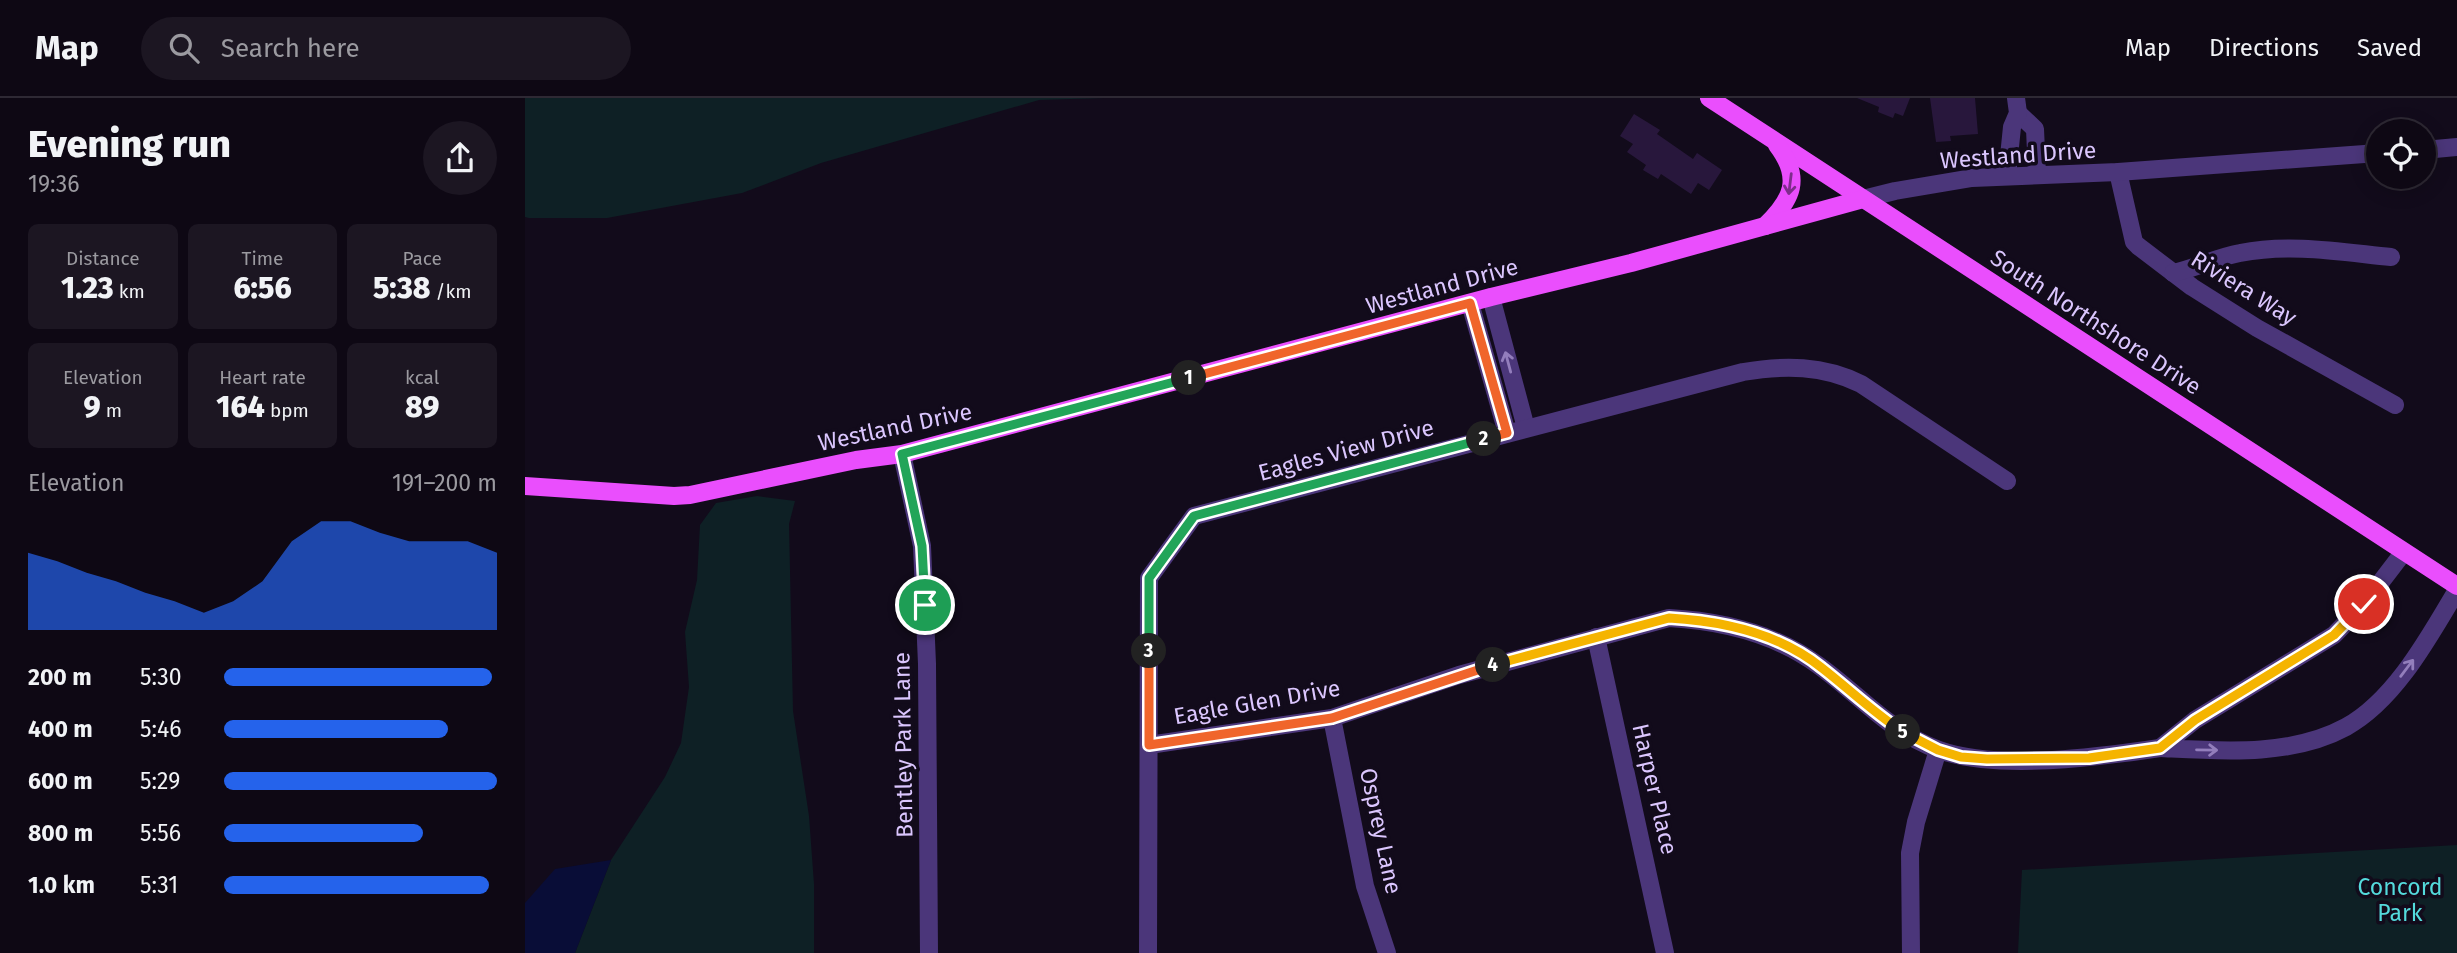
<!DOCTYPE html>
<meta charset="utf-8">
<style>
:root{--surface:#0e0814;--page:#1c1622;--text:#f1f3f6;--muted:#9b9aa0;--line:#2e2934;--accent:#2563eb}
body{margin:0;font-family:"Fira Sans",sans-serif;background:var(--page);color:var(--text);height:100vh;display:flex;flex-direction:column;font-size:26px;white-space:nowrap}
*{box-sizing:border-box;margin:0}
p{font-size:23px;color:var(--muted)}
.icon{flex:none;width:38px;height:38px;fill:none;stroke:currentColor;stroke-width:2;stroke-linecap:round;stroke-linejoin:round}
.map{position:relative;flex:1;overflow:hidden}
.details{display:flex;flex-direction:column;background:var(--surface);width:525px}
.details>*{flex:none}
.buttons{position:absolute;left:1841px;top:21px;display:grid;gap:14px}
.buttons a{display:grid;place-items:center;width:70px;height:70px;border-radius:50%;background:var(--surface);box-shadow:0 4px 18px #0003,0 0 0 2px var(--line);font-size:35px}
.pin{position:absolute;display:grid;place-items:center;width:60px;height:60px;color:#fff;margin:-30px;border:4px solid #fff;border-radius:50%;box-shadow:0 2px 7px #0007}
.km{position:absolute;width:35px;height:35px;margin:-18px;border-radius:50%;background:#222;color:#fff;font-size:19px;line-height:35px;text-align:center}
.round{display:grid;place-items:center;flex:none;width:74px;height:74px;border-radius:37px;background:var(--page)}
.head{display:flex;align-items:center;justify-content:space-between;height:119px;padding:0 28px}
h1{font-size:38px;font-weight:800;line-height:52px}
.metrics{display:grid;grid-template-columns:repeat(3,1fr);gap:10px;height:119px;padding:7px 28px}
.metrics div{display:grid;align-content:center;border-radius:10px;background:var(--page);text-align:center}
.metrics b{font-size:30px;font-weight:800}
.metrics small{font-size:19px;font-weight:400}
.metrics p{font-size:19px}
.chart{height:196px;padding:14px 28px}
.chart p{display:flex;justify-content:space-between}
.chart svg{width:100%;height:126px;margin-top:7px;fill:var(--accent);opacity:.7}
ul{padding:0 28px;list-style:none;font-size:23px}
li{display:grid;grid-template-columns:112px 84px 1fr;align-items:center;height:52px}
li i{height:18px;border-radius:9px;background:var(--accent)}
header{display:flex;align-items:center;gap:42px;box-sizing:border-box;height:98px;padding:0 35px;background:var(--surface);border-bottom:2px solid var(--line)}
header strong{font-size:33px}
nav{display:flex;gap:38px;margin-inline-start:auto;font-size:24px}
.search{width:490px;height:63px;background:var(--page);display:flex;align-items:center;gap:18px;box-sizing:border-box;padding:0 24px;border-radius:38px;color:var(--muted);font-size:26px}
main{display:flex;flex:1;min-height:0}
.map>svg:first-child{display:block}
</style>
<header>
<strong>Map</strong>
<div class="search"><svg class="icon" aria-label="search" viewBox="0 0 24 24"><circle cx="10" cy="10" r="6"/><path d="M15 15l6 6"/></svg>Search here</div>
<nav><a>Map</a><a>Directions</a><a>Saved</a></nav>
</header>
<main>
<section class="details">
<div class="head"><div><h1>Evening run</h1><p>19:36</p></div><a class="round"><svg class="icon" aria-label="share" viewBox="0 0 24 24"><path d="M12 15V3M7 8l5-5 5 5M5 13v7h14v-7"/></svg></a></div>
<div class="metrics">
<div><p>Distance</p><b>1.23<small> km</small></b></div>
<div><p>Time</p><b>6:56</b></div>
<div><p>Pace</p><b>5:38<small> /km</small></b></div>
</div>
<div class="metrics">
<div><p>Elevation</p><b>9<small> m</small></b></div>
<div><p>Heart rate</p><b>164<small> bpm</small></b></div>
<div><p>kcal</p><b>89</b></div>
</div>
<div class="chart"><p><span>Elevation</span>191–200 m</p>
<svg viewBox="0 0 160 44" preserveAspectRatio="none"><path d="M0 44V17L10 20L20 24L30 27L40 31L50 34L60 38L70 34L80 27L90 13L100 6L110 6L120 10L130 13L140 13L150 13L160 17V44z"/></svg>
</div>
<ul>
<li><b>200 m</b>5:30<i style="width:98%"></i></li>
<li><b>400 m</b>5:46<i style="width:82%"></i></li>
<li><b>600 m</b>5:29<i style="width:100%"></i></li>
<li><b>800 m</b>5:56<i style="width:73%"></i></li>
<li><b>1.0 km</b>5:31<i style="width:97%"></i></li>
</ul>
</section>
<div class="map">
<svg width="1932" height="855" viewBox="0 0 1932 855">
<rect width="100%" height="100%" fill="#120b1b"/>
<g fill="#0e2025">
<polygon points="0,0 580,0 514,2 296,65 217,95 82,120 4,120 0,119"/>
<polygon points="232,398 270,403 264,426 268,613 284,718 289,786 289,855 50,855 86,762 140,679 156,645 164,589 160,534 172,482 175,427 191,405"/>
<polygon points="1932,747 1932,855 1493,855 1497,772"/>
</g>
<polygon fill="#090d37" points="86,762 50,855 0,855 0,805 30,771"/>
<g fill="#28173c">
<polygon points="1332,0 1385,0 1378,18 1370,15 1368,20 1353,14 1354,9"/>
<polygon points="1405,0 1450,0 1453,36 1425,38 1426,43 1411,44"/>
<polygon points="1109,16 1135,32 1132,36 1168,61 1172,55 1197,72 1184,92 1173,85 1166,96 1136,76 1133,81 1118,72 1121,67 1102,54 1108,46 1095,38"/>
</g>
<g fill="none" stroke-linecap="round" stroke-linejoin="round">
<g stroke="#4b367a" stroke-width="18">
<polyline points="1493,15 1510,31 1512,76"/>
<polyline points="1899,52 1932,49"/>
<polyline points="1593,74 1609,144 1613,148 1667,189 1732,230 1870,307"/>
<polyline points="1482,78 1487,29 1493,15 1491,0"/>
<polyline points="1338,101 1370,93 1447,80 1593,74 1853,55"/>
<path d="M1648,175c23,-5 44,-16 67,-20 50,-10 101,-1 151,4"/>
<polyline points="966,199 1001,330"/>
<polyline points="945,205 982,335"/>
<polyline points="377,356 397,448 402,566 404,855"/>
<path d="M1878,455l-39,51 -30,31 -139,85 -35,28c60,3 131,9 186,-21 49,-27 83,-90 111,-137"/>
<polyline points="1071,539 1140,855"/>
<polyline points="807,620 840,788 862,855"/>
<path d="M624,647l183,-27 127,-43 210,-57c54,3 105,15 149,47 42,30 71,67 121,85 59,21 160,7 221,-2"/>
<path d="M623,855l1,-375 45,-62 549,-144c41,-7 80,-7 118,12l146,97"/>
<polyline points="1386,855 1385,755 1391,724 1413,652"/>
</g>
<g stroke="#ea4efd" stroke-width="18">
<polyline points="1184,0 1932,488"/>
<path d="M1240,128c28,-27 37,-48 12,-81"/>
<polyline points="0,388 149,398 165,397 331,362 377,356 966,199 1106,165 1338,101"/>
</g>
</g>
<defs><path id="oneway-shaft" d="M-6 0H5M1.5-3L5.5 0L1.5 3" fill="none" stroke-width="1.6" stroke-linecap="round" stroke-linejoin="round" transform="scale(1.75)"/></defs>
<use stroke="#7e2c8c" href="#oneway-shaft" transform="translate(1265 86) rotate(97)"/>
<g stroke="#937ebc">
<use href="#oneway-shaft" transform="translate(983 264) rotate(-105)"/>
<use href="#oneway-shaft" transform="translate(1882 570) rotate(-53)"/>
<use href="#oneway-shaft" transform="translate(1682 652) rotate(1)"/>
</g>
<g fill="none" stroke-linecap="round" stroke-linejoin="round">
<defs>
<polyline id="split-1" points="400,507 397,448 377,356 664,280"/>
<polyline id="split-2" points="664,280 945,205 982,335 959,341"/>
<polyline id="split-3" points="624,553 624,480 669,418 959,341"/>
<polyline id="split-4" points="624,553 624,647 807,620 968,567"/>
<path id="split-5" d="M968,567l176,-47c54,3 110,15 153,50 27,21 52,45 81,64"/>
<polyline id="split-6" points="1378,634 1413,652 1436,659 1462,661 1564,660 1635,650 1670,622 1809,537 1839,506"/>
</defs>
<use href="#split-1" stroke="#fff" stroke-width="14"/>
<use href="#split-2" stroke="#fff" stroke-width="14"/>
<use href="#split-3" stroke="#fff" stroke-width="14"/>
<use href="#split-4" stroke="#fff" stroke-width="14"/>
<use href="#split-5" stroke="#fff" stroke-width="14"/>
<use href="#split-6" stroke="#fff" stroke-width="14"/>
<use href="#split-1" stroke="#22a559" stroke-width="9"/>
<use href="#split-2" stroke="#f0652b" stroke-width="9"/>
<use href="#split-3" stroke="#22a559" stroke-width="9"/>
<use href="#split-4" stroke="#f0652b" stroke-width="9"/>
<use href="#split-5" stroke="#f5b400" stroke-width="9"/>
<use href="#split-6" stroke="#f5b400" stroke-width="9"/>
</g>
<g text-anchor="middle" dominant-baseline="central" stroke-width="7" stroke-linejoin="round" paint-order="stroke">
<g font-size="23" fill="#dbc6fe" stroke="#120b1b">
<text transform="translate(1493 57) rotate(-4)">Westland Drive</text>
<text transform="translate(917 188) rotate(-15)">Westland Drive</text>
<text transform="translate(1719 190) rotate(32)">Riviera Way</text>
<text transform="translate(1571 224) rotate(33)">South Northshore Drive</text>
<text transform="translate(370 329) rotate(-12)">Westland Drive</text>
<text transform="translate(821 352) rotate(-15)">Eagles View Drive</text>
<text transform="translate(732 604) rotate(-10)">Eagle Glen Drive</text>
<text transform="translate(378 647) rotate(-91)">Bentley Park Lane</text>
<text transform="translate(1130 691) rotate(77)">Harper Place</text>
<text transform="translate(856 733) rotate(78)">Osprey Lane</text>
</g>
<g font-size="23" fill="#54dadc" stroke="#120b1b">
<text x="1875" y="789">Concord<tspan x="1875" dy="26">Park</tspan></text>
</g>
</g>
</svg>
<div class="buttons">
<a><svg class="icon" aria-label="locate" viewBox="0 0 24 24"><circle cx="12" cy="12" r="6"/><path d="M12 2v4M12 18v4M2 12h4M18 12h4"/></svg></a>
</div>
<div class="pin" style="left:400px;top:507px;background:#1e9e55"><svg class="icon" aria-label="arrive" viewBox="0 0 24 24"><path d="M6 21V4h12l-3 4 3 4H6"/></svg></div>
<div class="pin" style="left:1839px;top:506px;background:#d93025"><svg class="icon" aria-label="check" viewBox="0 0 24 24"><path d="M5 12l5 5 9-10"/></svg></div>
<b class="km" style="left:664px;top:280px">1</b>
<b class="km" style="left:959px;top:341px">2</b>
<b class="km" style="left:624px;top:553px">3</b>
<b class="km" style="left:968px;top:567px">4</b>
<b class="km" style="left:1378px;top:634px">5</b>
</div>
</main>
